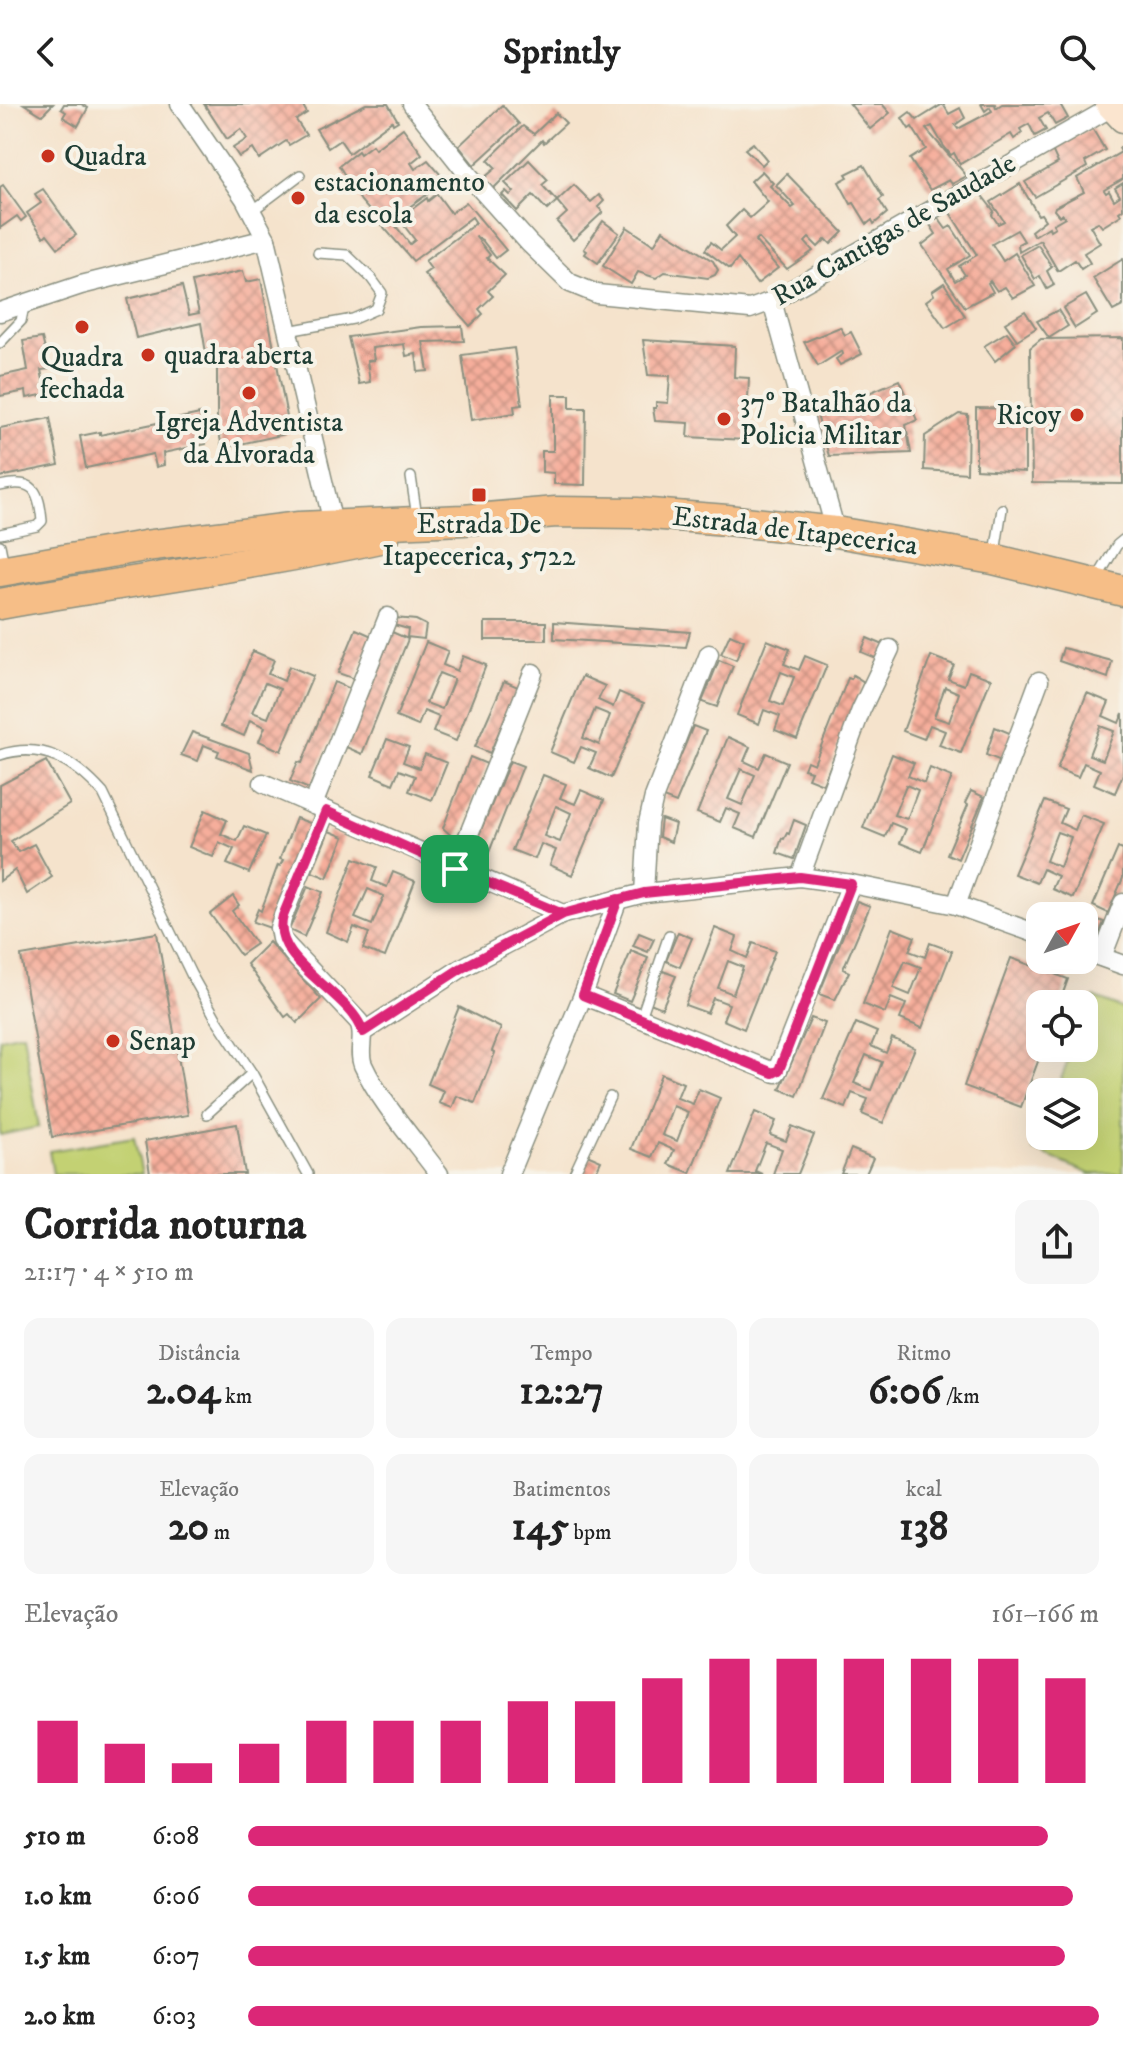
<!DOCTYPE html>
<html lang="pt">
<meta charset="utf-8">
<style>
:root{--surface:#fff;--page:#f6f6f6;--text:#222;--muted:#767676;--accent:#db2777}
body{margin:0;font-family:"IM FELL DW Pica",serif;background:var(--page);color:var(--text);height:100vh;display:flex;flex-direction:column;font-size:30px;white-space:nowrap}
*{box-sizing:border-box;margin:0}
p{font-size:26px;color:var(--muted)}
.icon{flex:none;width:44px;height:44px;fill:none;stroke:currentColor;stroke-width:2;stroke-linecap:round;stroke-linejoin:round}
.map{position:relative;height:1070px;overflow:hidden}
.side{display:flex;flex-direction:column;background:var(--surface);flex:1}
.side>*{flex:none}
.needle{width:52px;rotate:50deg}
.tools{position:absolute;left:1026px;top:798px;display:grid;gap:16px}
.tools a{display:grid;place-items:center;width:72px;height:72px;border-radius:16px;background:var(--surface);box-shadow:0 8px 32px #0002;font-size:40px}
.pin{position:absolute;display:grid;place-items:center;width:68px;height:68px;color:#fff;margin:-34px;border-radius:16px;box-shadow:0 4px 12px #0006}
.round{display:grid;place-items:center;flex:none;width:84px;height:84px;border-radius:16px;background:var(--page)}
.overview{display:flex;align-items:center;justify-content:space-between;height:136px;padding:0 24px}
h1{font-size:44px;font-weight:700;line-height:60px}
.figures{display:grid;grid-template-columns:repeat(3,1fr);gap:12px;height:136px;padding:8px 24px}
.figures div{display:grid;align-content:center;border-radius:16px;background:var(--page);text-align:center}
.figures b{font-size:40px;font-weight:700}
.figures small{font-size:22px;font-weight:400}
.figures p{font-size:22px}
.chart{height:224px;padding:16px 24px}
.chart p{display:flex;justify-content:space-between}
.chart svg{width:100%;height:144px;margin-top:8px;stroke:var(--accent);stroke-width:6}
ul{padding:0 24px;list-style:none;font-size:26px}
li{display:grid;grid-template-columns:128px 96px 1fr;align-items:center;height:60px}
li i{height:20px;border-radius:10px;background:var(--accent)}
header{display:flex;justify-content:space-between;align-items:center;height:104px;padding:0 24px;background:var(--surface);font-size:36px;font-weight:700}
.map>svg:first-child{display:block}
</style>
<header><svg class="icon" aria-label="back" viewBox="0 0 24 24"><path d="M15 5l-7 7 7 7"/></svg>Sprintly<svg class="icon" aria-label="search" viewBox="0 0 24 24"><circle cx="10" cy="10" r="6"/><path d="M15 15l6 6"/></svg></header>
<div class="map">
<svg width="1123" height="1070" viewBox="0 0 1123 1070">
<defs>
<pattern id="building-cross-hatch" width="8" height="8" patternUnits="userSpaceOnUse" patternTransform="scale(2)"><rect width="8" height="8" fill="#f6ae9b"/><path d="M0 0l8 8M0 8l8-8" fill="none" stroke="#c78f7f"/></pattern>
</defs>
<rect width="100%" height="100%" fill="#f7f3e8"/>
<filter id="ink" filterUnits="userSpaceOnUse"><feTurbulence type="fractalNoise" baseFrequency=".0125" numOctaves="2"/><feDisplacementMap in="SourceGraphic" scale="16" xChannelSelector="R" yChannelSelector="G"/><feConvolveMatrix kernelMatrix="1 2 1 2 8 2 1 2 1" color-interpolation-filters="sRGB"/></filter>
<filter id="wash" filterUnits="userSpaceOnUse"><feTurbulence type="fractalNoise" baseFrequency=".006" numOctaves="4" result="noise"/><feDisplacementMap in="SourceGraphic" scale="32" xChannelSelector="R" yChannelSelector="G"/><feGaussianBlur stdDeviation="1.8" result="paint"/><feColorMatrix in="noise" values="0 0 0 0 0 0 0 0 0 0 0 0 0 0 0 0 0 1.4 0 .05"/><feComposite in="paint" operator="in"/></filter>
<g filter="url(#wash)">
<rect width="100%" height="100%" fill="#f5e3cc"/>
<g fill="#c3d173" stroke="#718754" stroke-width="2">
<polygon points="1094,893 1123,905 1123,1070 1090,1070 1033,1046 1040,1028 1040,1032 1084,1032 1084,988 1056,988 1073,944 1084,944 1084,917"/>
<polygon points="23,929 39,1023 0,1031 0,934"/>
<polygon points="134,1033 142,1070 53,1070 49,1047"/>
</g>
<g id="blocks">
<g fill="url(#building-cross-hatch)" fill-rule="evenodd">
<polygon points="24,0 53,0 42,11"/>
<polygon points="64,0 81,0 88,4 78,22 63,13 66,8 61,5"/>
<polygon points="204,0 302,0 307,9 296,16 306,31 289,41 286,37 259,55 253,45 239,53 233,44 247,35 241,25 227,35"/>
<polygon points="366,0 388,0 398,17 393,20 392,17 349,49 340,36 328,44 316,25"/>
<polygon points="850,0 882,0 890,9 870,25"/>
<polygon points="943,0 949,10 960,4 965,14 955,21 958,25 992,7 990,3 985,7 981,0 995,0 996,4 1002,0 1060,0 1068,14 1055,21 1048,9 1039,14 1046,26 1035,32 1029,20 1020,25 1022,29 1014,35 1011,30 960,60 954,49 951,51 943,41 932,22 926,25 967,72 952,80 949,76 930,86 910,55 926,45 912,23 909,25 902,14 910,8 917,16"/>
<polygon points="502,1 519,20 474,61 459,42"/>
<polygon points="556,9 566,19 544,39 542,36 493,85 484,74 496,64 488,56 523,22 534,30"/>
<polygon points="403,24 422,50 411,59 415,65 428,56 446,77 391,116 410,140 415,136 399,115 427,94 428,97 437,90 451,109 466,98 506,146 496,154 482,136 475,132 490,151 487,154 505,171 488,187 493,192 479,205 483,210 470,222 424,170 431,165 425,157 476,119 472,113 413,157 361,97 339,62 358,47 360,50 372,41 375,45"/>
<polygon points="1092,24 1105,46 1085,58 1087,63 1035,93 1025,78 1058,59 1052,46"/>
<polygon points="753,39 767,56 762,61 745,45"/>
<polygon points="1123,42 1123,75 1104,86 1106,89 1109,87 1114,96 1120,92 1115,84 1123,79 1123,105 1119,108 1121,111 1102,123 1098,118 1090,122 1100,139 1084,149 1090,159 1081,165 1075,156 1058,167 1040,136 1019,148 1018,140 1024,137 1017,126 992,140 1003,157 1015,149 1035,182 1013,194 1005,183 997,187 990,177 988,179 993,188 965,203 922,141 936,130 929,119 938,114 946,125 951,122 970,151 948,165 955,177 965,171 959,162 977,151 949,107 980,89 994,107 992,111 998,120 1004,117 991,98 1020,80 1038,111 1041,110 1045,116 1031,127 1034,132 1049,123 1050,126 1055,123 1053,120 1065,113 1062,110 1059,112 1054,106 1055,103 1084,88 1077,74 1121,48 1119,44"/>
<polygon points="529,56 548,76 542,81 557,97 574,81 591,98 599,91 604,97 598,103 603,108 573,136 557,118 567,109 557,97 547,106 533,91 517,107 502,91 506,87 510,91 514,88 505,79"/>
<polygon points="864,61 883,93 879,96 887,109 874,120 872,116 867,120 854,99 851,100 839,78 848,73 846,70"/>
<polygon points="762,67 773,79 770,82 792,104 795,102 776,81 787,70 843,128 831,140 826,135 818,143 809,134 805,138 813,147 787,165 758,134 755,137 778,164 757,180 738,155 730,165 705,146 711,138 721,146 735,133 726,122 742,106 750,114 768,98 751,77"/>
<polygon points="3,81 26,113 21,117 17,112 0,124 0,83"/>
<polygon points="43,85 76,131 58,144 47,130 44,133 27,109 41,99 35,90"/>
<polygon points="603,117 619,129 598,159 585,150 587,147 584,145"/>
<polygon points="627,123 654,141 663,126 713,157 718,166 715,171 708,174 665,168 656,174 638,168 631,180 603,162"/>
<polygon points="1038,141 1052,163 1047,167 1054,181 1047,185 1040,172 1035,175 1021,151"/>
<polygon points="1123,155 1123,202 1113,207 1093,174"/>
<polygon points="243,167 246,178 261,175 290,329 222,344 217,317 217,259 208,261 201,219 136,234 127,195 182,182 189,211 199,209 192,178"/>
<polygon points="944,179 965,212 945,224 926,197 934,191 932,187"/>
<polygon points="1086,191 1097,210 1075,224 1063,204"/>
<polygon points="1058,206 1068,222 1049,234 1037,217"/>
<polygon points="1025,207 1036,224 1017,236 1005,219"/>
<polygon points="462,222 464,237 423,238 428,267 418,268 416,250 406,252 404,240 372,244 374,256 367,257 370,278 359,280 348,233 421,223"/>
<polygon points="840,223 845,231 851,228 862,250 840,261 836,255 843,250 842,247 818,262 804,238"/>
<polygon points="1007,228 1016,240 995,257 984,242"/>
<polygon points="42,234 50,265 41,266 46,290 27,294 26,287 0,292 0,272 28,266 23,237"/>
<polygon points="1123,234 1123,380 1032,379 1030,244 1041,235"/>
<polygon points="643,236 735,242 734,273 749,274 746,336 688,333 689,319 655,317 653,304 656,304 656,298 668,299 670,272 648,271"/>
<polygon points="514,244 522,301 514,302 515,309 471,316 462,251"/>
<polygon points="899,276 917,316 906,321 911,349 829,352 817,311"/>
<polygon points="553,291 570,291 570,304 586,304 585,381 554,380 554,369 542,368 542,347 553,347"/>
<polygon points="976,304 1025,305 1025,368 976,365"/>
<polygon points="200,310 206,340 163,349 164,361 156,363 153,350 86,364 80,332 100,328 100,331"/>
<polygon points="959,310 968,311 967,369 924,366 925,332"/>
<polygon points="50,314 59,361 0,373 0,324"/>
<polygon points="395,514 416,516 426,521 424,535 407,533 408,525 394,521"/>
<rect x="485" y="518" width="61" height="18"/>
<polygon points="554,518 690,528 686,543 554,535"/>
<polygon points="356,525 372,532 355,575 338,569"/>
<polygon points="392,528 408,535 362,650 346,643"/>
<polygon points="730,530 744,536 736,556 721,550"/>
<polygon points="867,534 886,542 880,556 861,548"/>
<path d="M767,536l23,9 -6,15 15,6 6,-14 22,9 -30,74 -22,-9 5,-14 -16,-6 -5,14 -22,-9zM781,568l13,5 -11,29 -13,-5z"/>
<path d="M426,538l22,9 -5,14 14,6 6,-15 23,9 -30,76 -23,-9 6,-15 -15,-6 -6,15 -22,-9zM439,569l15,6 -12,30 -16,-6z"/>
<polygon points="1063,544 1112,557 1108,574 1059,557"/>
<path d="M253,547l21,9 -6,14 16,7 5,-15 24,10 -32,75 -22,-10 6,-14 -15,-7 -6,16 -23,-10zM265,579l15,6 -12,29 -16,-6z"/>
<path d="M931,552l23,9 -6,14 16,6 5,-14 22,8 -30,74 -22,-8 6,-14 -15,-6 -6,14 -21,-8zM945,583l14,6 -10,29 -15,-5z"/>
<polygon points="719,556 733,562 717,603 702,598"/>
<polygon points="853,571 864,578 823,680 808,674 811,667 804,665 807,657 814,660 848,574 851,575"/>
<path d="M582,572l23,10 -7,14 15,7 6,-15 25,11 -33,75 -22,-10 7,-15 -15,-6 -7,15 -24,-10zM595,605l15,6 -11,30 -16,-7z"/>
<polygon points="504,577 518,583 490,649 475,643"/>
<polygon points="334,578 351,585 309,685 290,677 298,658 302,659"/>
<path d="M1087,589l22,9 -6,14 16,7 4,-10v61l-8,19 -21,-9 6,-14 -16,-7 -6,14 -21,-8zM1100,622l14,5 -11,29 -14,-5z"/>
<polygon points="693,622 706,627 676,699 663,694"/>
<polygon points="995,623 1012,630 1001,657 986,651"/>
<polygon points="192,628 249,649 253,666 217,652 219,647 204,641 198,657 181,651"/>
<path d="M728,633l22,10 -6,14 15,7 7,-15 21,9 -31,75 -22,-9 6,-14 -14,-6 -6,14 -23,-9zM741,665l14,6 -13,30 -14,-6z"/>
<polygon points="387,635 409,643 403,658 419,664 425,650 447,659 432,696 409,687 415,672 399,666 393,680 372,671"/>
<path d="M892,650l22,9 -6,13 16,7 6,-15 22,9 -30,75 -22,-9 6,-14 -15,-6 -6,14 -22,-9zM906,681l12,5 -11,29 -13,-4z"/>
<polygon points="470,653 487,660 457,737 443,724"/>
<polygon points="46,657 70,700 11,737 18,748 34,740 52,773 27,790 15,766 0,777 0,681"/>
<polygon points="510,657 523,662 488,751 473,745"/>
<path d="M543,671l23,9 -6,14 15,6 6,-14 23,10 -32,75 -22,-10 6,-15 -15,-6 -6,15 -23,-9zM556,702l15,7 -11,29 -16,-6z"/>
<polygon points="971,687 984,693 958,755 947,750 968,701 965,699"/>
<path d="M1045,697l21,8 -6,14 15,7 6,-15 23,9 -31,74 -21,-9 6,-13 -15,-7 -6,14 -23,-9zM1057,728l14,5 -11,30 -14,-6z"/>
<polygon points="205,706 227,716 221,730 237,737 244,722 266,731 249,769 227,760 234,745 219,738 213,753 189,743"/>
<polygon points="296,714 313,720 273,825 253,818 258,805 261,807 278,761 280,762 283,756 280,755"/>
<polygon points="661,715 675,720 671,738 659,733"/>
<polygon points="794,716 806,721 794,755 777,749 782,734 784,735 787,729 789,730"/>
<polygon points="329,727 344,733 327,774 312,768"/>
<polygon points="1118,744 1123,746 1123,774 1108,809 1093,802"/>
<path d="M354,754l23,9 -5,14 15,6 6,-15 22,9 -30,76 -22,-8 6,-16 -15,-6 -6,15 -22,-10zM368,785l16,7 -12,29 -17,-7z"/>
<polygon points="308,782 323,788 304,833 289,826"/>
<polygon points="233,792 239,801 232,807 256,840 240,851 210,810"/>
<polygon points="857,797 870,802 843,865 849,868 835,896 819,890"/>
<polygon points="1088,812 1104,818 1100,828 1096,826 1095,830 1084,826"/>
<path d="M715,824l22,9 -5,14 15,7 6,-15 22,8 -31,78 -21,-9 6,-16 -16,-6 -6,15 -22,-8zM728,857l15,6 -10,27 -15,-6z"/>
<path d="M892,824l23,9 -6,14 16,6 5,-14 22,8 -30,77 -22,-9 6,-15 -15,-6 -6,15 -22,-9zM905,857l16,6 -11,28 -17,-7z"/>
<polygon points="678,828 692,834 680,863 666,857"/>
<polygon points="157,829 188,1011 52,1033 21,852"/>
<polygon points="639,829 654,835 648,848 633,842"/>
<polygon points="269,838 321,895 297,919 289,910 285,913 247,860"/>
<polygon points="631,847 648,854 630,897 613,890"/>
<polygon points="1011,854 1068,875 1059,900 1040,900 1040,944 1043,944 1021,1003 964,982"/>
<polygon points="663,867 676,872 662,904 650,899"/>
<polygon points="459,903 501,924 492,947 495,949 475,999 457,992 452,1004 439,999 444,987 428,980"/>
<polygon points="811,914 825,919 797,992 780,985"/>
<path d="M856,919l21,9 -6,14 15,7 6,-15 23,10 -32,75 -21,-9 6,-15 -16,-6 -6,15 -23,-9zM866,951l16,7 -11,28 -17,-7z"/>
<path d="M661,970l22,9 -6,15 16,6 6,-15 21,9 -30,75 -22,-9 6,-14 -16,-7 -6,14 -21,-8zM673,1002l15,6 -11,29 -15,-6z"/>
<polygon points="755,1008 776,1017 770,1031 786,1037 792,1022 814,1031 798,1070 773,1070 782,1045 766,1039 755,1067 762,1070 730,1070"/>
<polygon points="237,1020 245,1070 150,1070 145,1037"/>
<polygon points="851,1045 873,1054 866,1070 841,1070"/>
<polygon points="587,1051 601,1057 595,1070 579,1070"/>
</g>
</g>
</g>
<g filter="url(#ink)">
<use href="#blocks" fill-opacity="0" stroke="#8a9080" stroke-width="2"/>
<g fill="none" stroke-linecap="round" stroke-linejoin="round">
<defs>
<g id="service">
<polyline points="252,107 300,71"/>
<polyline points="288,227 353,215 376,205 382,189 371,174 347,151 318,149"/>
<polyline points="0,239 21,217 25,198"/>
<polyline points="411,373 417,413"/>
<path d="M0,382c34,-8 39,4 42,35l-5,5 -37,8"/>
<polyline points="0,441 4,461"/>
<polyline points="995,449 1002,405"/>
<polyline points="1096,476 1117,441 1123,436"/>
<path d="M0,651c44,-14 75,7 103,38l88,181 26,46 35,53 56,101"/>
<polyline points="640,916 669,831"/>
<polyline points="207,1010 252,969"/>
<polyline points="574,1070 610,993"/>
</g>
<g id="minor">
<polyline points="180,0 245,95 266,135 335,428"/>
<polyline points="412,0 470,73 529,139 570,179 597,190 750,205 772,197 1112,3"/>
<polyline points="772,197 836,428"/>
<polyline points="0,208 81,181 266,135"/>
<polyline points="263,679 563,810"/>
<polyline points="313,701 388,513"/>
<path d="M326,707l-43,105 -4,12 2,11 78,83c7,14 -2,29 4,43 17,37 51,75 76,109"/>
<polyline points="455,765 533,569"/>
<polyline points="800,773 861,606 890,545"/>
<polyline points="644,789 648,719 654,693 709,550"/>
<polyline points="956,801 1039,577"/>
<polyline points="1084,847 1123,861"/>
<polyline points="1102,853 1123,799"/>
<polyline points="583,891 776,969 851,780"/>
<polyline points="363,928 460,865 563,810 644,789 800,773 851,780 956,801 1040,831"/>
<polyline points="509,1070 583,891 618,795"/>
</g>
<polyline id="secondary" points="1109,0 1123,15"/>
<g id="primary">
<polyline points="0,467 145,442 299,423 463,416 556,408 637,409 727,416 836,428 993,455 1123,487"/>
<path d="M0,500c128,-23 257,-39 384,-67"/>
</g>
</defs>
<use href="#service" stroke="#8a9080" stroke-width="12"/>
<use href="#minor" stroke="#8a9080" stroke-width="21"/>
<use href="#secondary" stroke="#8a9080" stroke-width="29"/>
<use href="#primary" stroke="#8a9080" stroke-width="33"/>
<use href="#service" stroke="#fff" stroke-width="9"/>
<use href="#minor" stroke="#fff" stroke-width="18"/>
<use href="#secondary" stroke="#fbe5cf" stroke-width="26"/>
<use href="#primary" stroke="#f6be87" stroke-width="30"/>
</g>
</g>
<g fill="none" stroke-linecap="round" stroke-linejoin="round" filter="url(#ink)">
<defs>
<path id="route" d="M455,765l-129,-58 -43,105c-14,46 68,76 80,116l97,-63 103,-55 55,-15 -35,96 190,78 6,-3 72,-186 -51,-7 -156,16 -81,21 -108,-45"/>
</defs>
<use href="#route" stroke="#fff" stroke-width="16"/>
<use href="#route" stroke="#db2777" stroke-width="10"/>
</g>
<g fill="#c8321e" stroke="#f7f3e8" stroke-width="3">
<circle cx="48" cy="52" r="8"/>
<circle cx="298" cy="94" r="8"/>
<circle cx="82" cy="223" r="8"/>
<circle cx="148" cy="251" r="8"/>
<circle cx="249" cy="289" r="8"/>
<circle cx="1077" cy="311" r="8"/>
<circle cx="724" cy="315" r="8"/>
<rect x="471" y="383" width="16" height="16" rx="4"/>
<circle cx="113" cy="937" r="8"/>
</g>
<g text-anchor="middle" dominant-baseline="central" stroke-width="8" stroke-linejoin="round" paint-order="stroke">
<g font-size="28" fill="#1f3d34" stroke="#f7f3e8" text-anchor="start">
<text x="64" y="52">Quadra</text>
<text x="314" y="78">estacionamento<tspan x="314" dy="32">da escola</tspan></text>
<text x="164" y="251">quadra aberta</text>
<text x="82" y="253" text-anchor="middle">Quadra<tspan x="82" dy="32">fechada</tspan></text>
<text x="740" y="299">37º Batalhão da<tspan x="740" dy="32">Policia Militar</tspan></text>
<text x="1061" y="311" text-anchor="end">Ricoy</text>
<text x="249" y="318" text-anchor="middle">Igreja Adventista<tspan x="249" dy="32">da Alvorada</tspan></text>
<text x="479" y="420" text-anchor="middle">Estrada De<tspan x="479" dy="32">Itapecerica, 5722</tspan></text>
<text x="129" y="937">Senap</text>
</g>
<g font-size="28" fill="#1f3d34" stroke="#f7f3e8">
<text transform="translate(894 126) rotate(-30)">Rua Cantigas de Saudade</text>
<text transform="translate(795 427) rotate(7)">Estrada de Itapecerica</text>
</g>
</g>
</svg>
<div class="tools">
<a><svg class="needle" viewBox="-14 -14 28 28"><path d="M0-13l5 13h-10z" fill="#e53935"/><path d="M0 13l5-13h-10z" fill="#767676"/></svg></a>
<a><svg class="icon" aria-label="locate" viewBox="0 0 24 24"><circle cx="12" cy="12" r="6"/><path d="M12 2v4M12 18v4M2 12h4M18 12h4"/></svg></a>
<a><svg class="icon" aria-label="layers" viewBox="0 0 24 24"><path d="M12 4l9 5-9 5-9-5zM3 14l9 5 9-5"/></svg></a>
</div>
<div class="pin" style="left:455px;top:765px;background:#1e9e55"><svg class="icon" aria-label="arrive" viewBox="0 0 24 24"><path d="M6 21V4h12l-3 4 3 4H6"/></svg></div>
</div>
<section class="side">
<div class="overview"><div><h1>Corrida noturna</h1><p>21:17 · 4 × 510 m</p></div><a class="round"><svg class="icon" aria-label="share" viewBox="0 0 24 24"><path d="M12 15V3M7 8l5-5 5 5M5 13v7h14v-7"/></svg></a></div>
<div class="figures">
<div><p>Distância</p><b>2.04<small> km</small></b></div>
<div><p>Tempo</p><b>12:27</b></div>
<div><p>Ritmo</p><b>6:06<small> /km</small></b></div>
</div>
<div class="figures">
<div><p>Elevação</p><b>20<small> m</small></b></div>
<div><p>Batimentos</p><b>145<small> bpm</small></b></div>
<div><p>kcal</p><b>138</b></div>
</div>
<div class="chart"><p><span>Elevação</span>161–166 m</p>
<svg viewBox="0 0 160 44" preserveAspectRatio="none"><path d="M5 44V25M15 44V32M25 44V38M35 44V32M45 44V25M55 44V25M65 44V25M75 44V19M85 44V19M95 44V12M105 44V6M115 44V6M125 44V6M135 44V6M145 44V6M155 44V12"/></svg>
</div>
<ul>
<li><b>510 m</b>6:08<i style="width:94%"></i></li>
<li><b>1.0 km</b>6:06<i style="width:97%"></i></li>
<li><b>1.5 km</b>6:07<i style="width:96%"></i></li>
<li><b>2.0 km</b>6:03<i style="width:100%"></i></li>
</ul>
</section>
